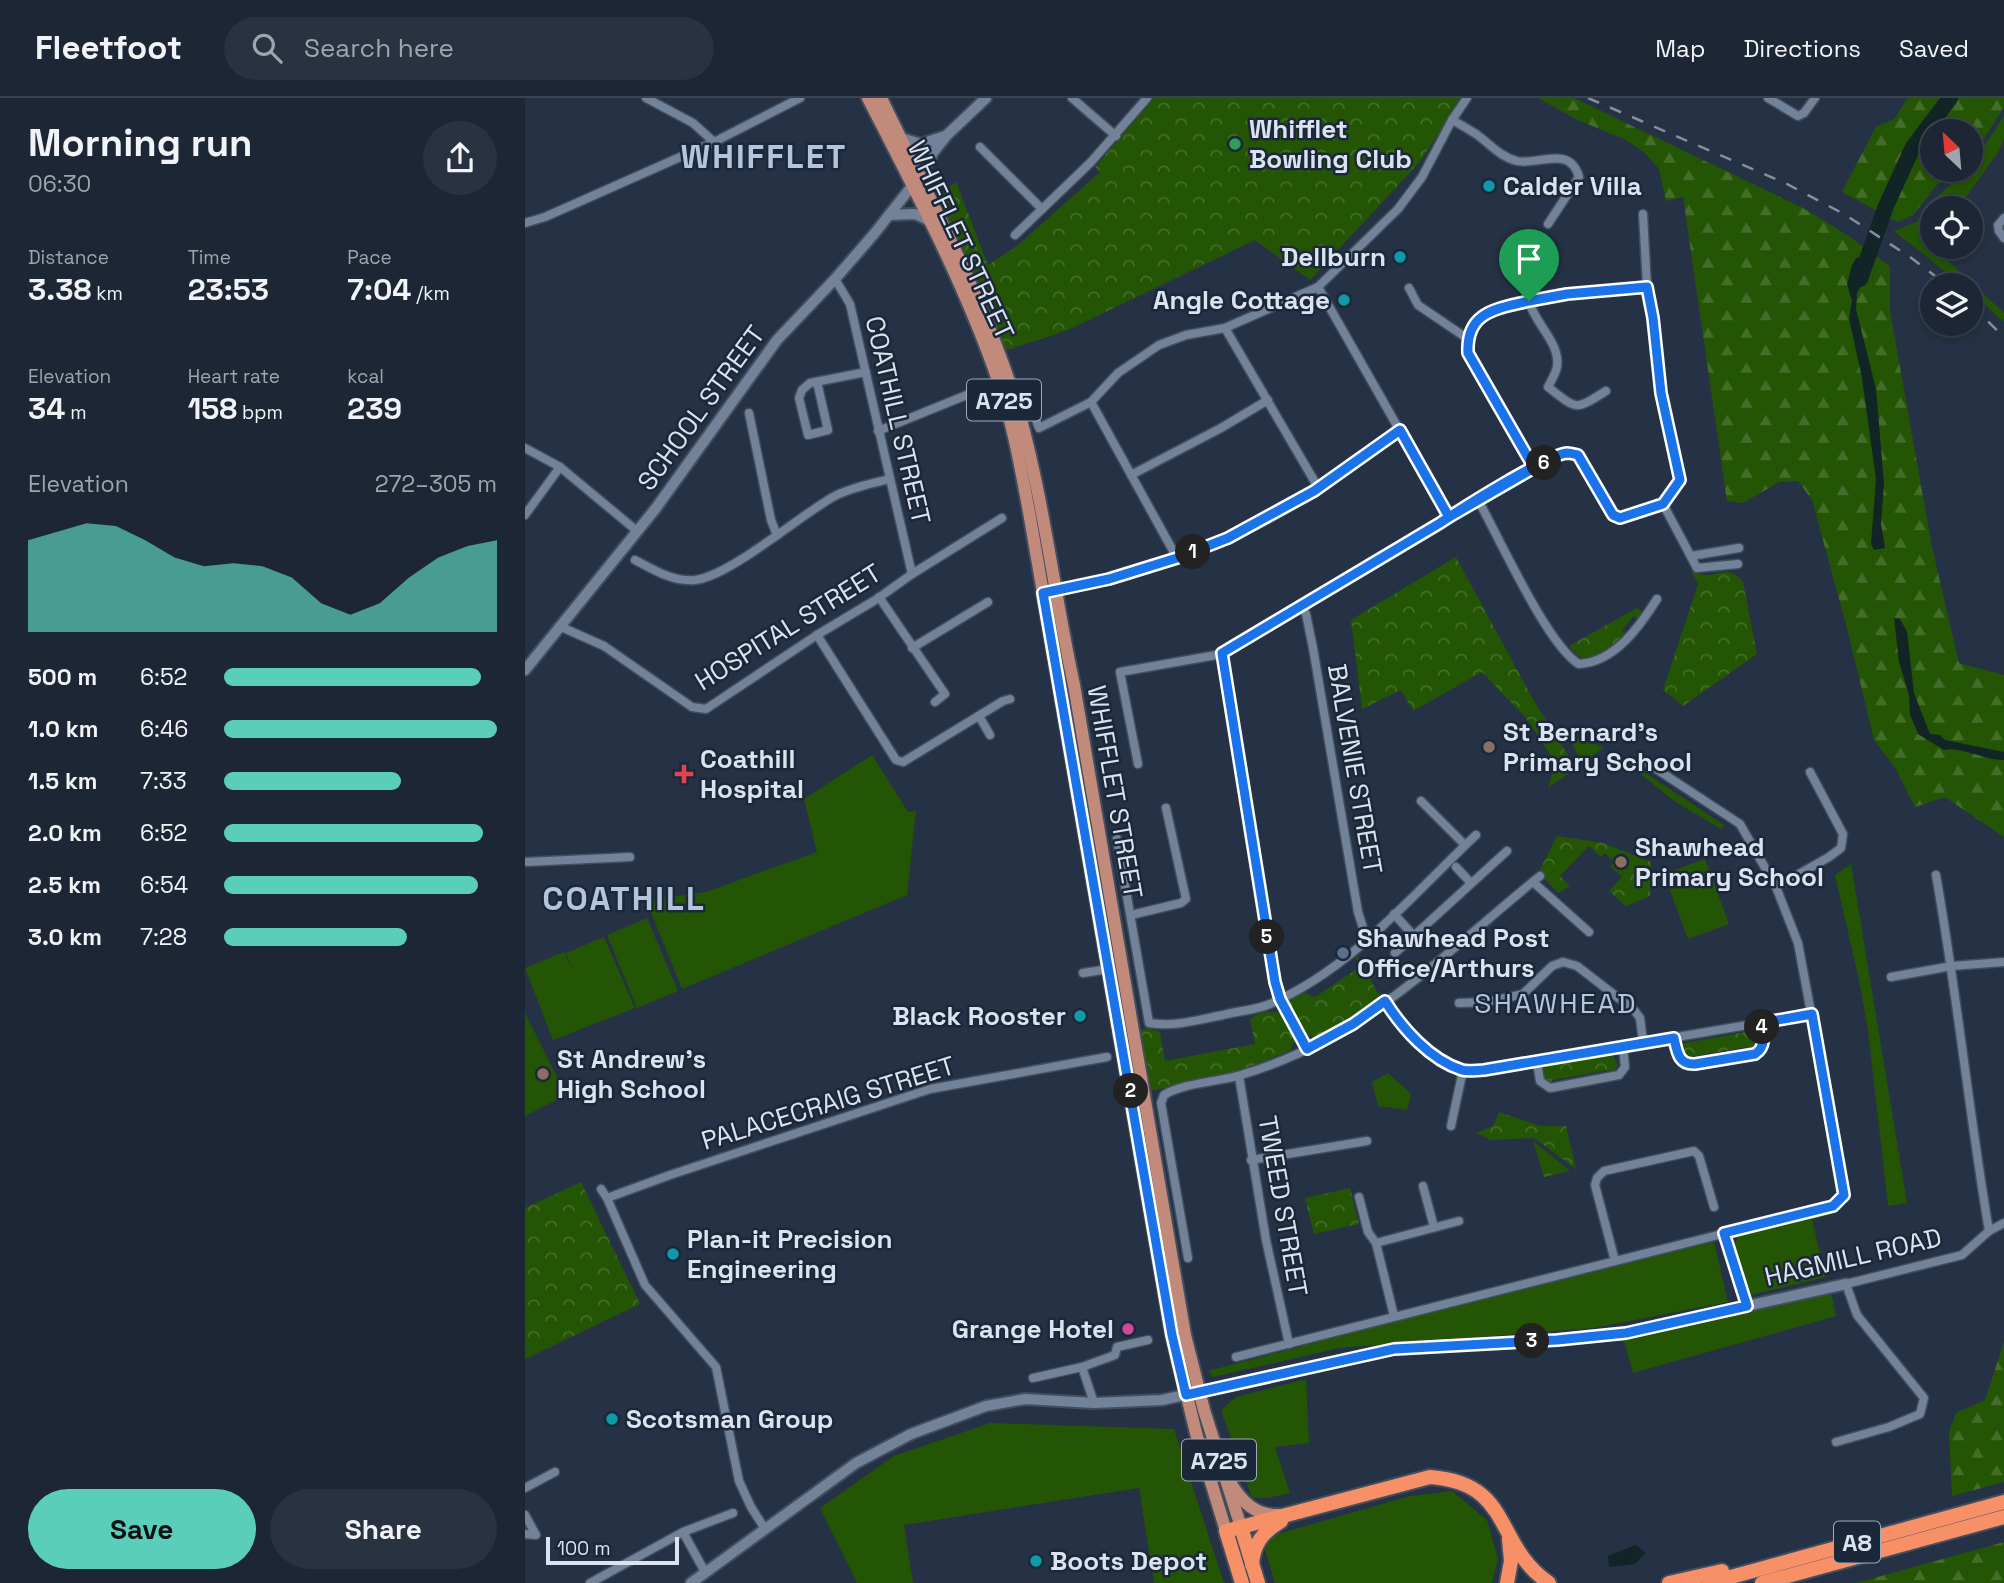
<!DOCTYPE html>
<meta charset="utf-8">
<style>
:root{--surface:#1c2634;--page:#293240;--text:#f1f3f6;--muted:#a0a5ac;--line:#3a434f;--accent:#5bcebb}
body{margin:0;font-family:"Space Grotesk",sans-serif;background:var(--page);color:var(--text);height:100vh;display:flex;flex-direction:column;font-size:26px;white-space:nowrap}
*{box-sizing:border-box;margin:0}
p{font-size:23px;color:var(--muted)}
.icon{flex:none;width:38px;height:38px;fill:none;stroke:currentColor;stroke-width:2;stroke-linecap:round;stroke-linejoin:round}
.map{position:relative;flex:1;overflow:hidden}
.drawer{display:flex;flex-direction:column;background:var(--surface);width:525px}
.drawer>*{flex:none}
.needle{width:46px;rotate:334deg}
.tools{position:absolute;left:1395px;top:21px;display:grid;gap:14px}
.tools a{display:grid;place-items:center;width:63px;height:63px;border-radius:50%;background:var(--surface);box-shadow:0 4px 10px #0003,0 0 0 2px var(--line);font-size:35px}
.scale{position:absolute;left:21px;bottom:18px;width:133px;box-sizing:border-box;padding-left:7px;border:4px solid #dae3ef;border-top:0;font-size:19px;line-height:24px;white-space:nowrap;color:#dae3ef;-webkit-text-stroke:5px #1b283a;paint-order:stroke}
.pin{position:absolute;display:grid;place-items:center;width:60px;height:60px;color:#fff;margin:-72px -30px;border-radius:50% 50% 50% 0;rotate:-45deg;box-shadow:0 0 7px #0007}
.pin .icon{rotate:45deg}
.km{position:absolute;width:35px;height:35px;margin:-18px;border-radius:50%;background:#222;color:#fff;font-size:19px;line-height:35px;text-align:center}
.round{display:grid;place-items:center;flex:none;width:74px;height:74px;border-radius:37px;background:var(--page)}
.overview{display:flex;align-items:center;justify-content:space-between;height:119px;padding:0 28px}
h1{font-size:38px;font-weight:700;line-height:52px}
.metrics{display:grid;grid-template-columns:repeat(3,1fr);gap:10px;height:119px;padding:7px 28px}
.metrics div{display:grid;align-content:center}
.metrics b{font-size:30px;font-weight:700}
.metrics small{font-size:19px;font-weight:400}
.metrics p{font-size:19px}
.chart{height:196px;padding:14px 28px}
.chart p{display:flex;justify-content:space-between}
.chart svg{width:100%;height:126px;margin-top:7px;fill:var(--accent);opacity:.7}
.action{display:flex;gap:14px;margin-top:auto;padding:14px 28px}
.action a{flex:1;height:80px;border-radius:42px;background:var(--accent);color:#111;font-size:28px;font-weight:700;line-height:80px;text-align:center}
.action a+a{background:var(--page);color:var(--text)}
ul{padding:0 28px;list-style:none;font-size:23px}
li{display:grid;grid-template-columns:112px 84px 1fr;align-items:center;height:52px}
li i{height:18px;border-radius:9px;background:var(--accent)}
header{display:flex;align-items:center;gap:42px;box-sizing:border-box;height:98px;padding:0 35px;background:var(--surface);border-bottom:2px solid var(--line)}
header strong{font-size:33px}
nav{display:flex;gap:38px;margin-inline-start:auto;font-size:24px}
.search{width:490px;height:63px;background:var(--page);display:flex;align-items:center;gap:18px;box-sizing:border-box;padding:0 24px;border-radius:38px;color:var(--muted);font-size:26px}
main{display:flex;flex:1;min-height:0}
.map>svg:first-child{display:block}
</style>
<header>
<strong>Fleetfoot</strong>
<div class="search"><svg class="icon" aria-label="search" viewBox="0 0 24 24"><circle cx="10" cy="10" r="6"/><path d="M15 15l6 6"/></svg>Search here</div>
<nav><a>Map</a><a>Directions</a><a>Saved</a></nav>
</header>
<main>
<section class="drawer">
<div class="overview"><div><h1>Morning run</h1><p>06:30</p></div><a class="round"><svg class="icon" aria-label="share" viewBox="0 0 24 24"><path d="M12 15V3M7 8l5-5 5 5M5 13v7h14v-7"/></svg></a></div>
<div class="metrics">
<div><p>Distance</p><b>3.38<small> km</small></b></div>
<div><p>Time</p><b>23:53</b></div>
<div><p>Pace</p><b>7:04<small> /km</small></b></div>
</div>
<div class="metrics">
<div><p>Elevation</p><b>34<small> m</small></b></div>
<div><p>Heart rate</p><b>158<small> bpm</small></b></div>
<div><p>kcal</p><b>239</b></div>
</div>
<div class="chart"><p><span>Elevation</span>272–305 m</p>
<svg viewBox="0 0 160 44" preserveAspectRatio="none"><path d="M0 44V12L10 9L20 6L30 7L40 12L50 18L60 21L70 20L80 21L90 25L100 34L110 38L120 34L130 25L140 18L150 14L160 12V44z"/></svg>
</div>
<ul>
<li><b>500 m</b>6:52<i style="width:94%"></i></li>
<li><b>1.0 km</b>6:46<i style="width:100%"></i></li>
<li><b>1.5 km</b>7:33<i style="width:65%"></i></li>
<li><b>2.0 km</b>6:52<i style="width:95%"></i></li>
<li><b>2.5 km</b>6:54<i style="width:93%"></i></li>
<li><b>3.0 km</b>7:28<i style="width:67%"></i></li>
</ul>
<div class="action"><a>Save</a><a>Share</a></div>
</section>
<div class="map">
<svg width="1479" height="1485" viewBox="0 0 1479 1485">
<defs>
<pattern id="forest-firs" width="22" height="20" patternUnits="userSpaceOnUse" patternTransform="scale(1.75)"><rect width="22" height="20" fill="#245504"/><path d="M5 1l3.5 6h-7zM16 11l3.5 6h-7z" fill="#436d29"/></pattern>
<pattern id="park-crowns" width="20" height="18" patternUnits="userSpaceOnUse" patternTransform="scale(1.75)"><rect width="20" height="18" fill="#245504"/><path d="M2 6a3 3 0 1 1 6 0M12 15a3 3 0 1 1 6 0" fill="none" stroke="#436d29"/></pattern>
</defs>
<rect width="100%" height="100%" fill="#253245"/>
<g fill="#245504">
<polygon points="1479,18 1479,41 1474,53 1433,110 1407,110 1406,147 1479,215 1479,224 1446,194 1446,187 1437,187 1369,133 1391,124 1407,103 1442,72 1446,72 1446,68"/>
<polygon points="1043,638 1079,649 1057,665"/>
<polygon points="1086,652 1199,727 1196,731 1149,703"/>
<polygon points="347,657 383,714 391,713 382,797 157,891 121,802 181,794 292,754 279,701"/>
<polygon points="1180,761 1204,826 1163,841 1139,776"/>
<polygon points="1326,766 1382,1105 1363,1108 1343,932 1334,882 1310,777"/>
<polygon points="122,820 153,893 112,910 82,837"/>
<polygon points="79,839 110,910 28,942 0,870 39,854 48,873 41,855"/>
<polygon points="0,915 41,997 0,1018"/>
<polygon points="863,975 886,996 882,1012 853,1008 847,984"/>
<polygon points="1313,1112 1313,1114 1287,1122 1301,1179 1222,1198 1209,1147 1213,1138"/>
<polygon points="1189,1144 1203,1204 1068,1230 814,1250 688,1279 683,1273 1040,1178"/>
<polygon points="1306,1193 1311,1218 1108,1275 1099,1242"/>
<polygon points="781,1281 784,1345 750,1349 765,1395 743,1400 727,1400 696,1312 711,1299"/>
<polygon points="465,1325 649,1331 699,1485 629,1485 614,1390 379,1427 388,1485 332,1485 295,1410 369,1358"/>
<polygon points="927,1393 962,1422 973,1461 967,1485 750,1485 740,1452 746,1438 885,1398"/>
</g>
<g fill="url(#forest-firs)">
<polygon points="1013,0 1049,0 1278,110 1322,137 1365,168 1365,213 1407,449 1434,565 1479,577 1479,739 1420,699 1390,709 1371,671 1349,642 1322,530 1287,402 1273,383 1254,384 1218,405 1202,403 1158,99 1141,103 1134,71 1120,55 1101,42 1053,22"/>
<polygon points="1383,0 1479,0 1479,9 1446,60 1446,33 1407,33 1407,72 1433,72 1411,88 1388,117 1373,124 1317,94 1351,29 1369,21"/>
<polygon points="1479,1244 1479,1384 1427,1398 1424,1334 1431,1315 1460,1302"/>
<polygon points="1479,1444 1479,1485 1331,1485"/>
</g>
<g fill="url(#park-crowns)">
<polygon points="629,0 938,0 893,66 785,182 730,142 543,232 476,254 414,96 431,84 463,167 492,148 575,74 570,69"/>
<polygon points="931,459 1009,603 1051,670 1023,690 1030,664 1001,620 957,574 888,613 876,592 837,611 826,522"/>
<path d="M1165,471c4,2 7,4 11,5 17,5 27,-12 42,8l14,72 -74,52 -20,-16 35,-106z"/>
<path d="M1112,510l7,6 -5,7 -5,-5 -12,14 6,6c-22,16 -38,38 -59,10z"/>
<polygon points="1032,738 1078,745 1126,764 1125,798 1101,808 1084,793 1097,779 1085,768 1089,764 1080,755 1076,759 1064,748 1035,778 1045,788 1033,795 1014,774"/>
<polygon points="832,858 857,902 810,932 793,941 782,937 762,902 776,893 790,899 835,869 830,860"/>
<polygon points="741,914 756,915 770,941 765,953 711,974 625,993 613,933 621,930 635,934 640,963 730,946 725,922 730,917"/>
<polygon points="1227,933 1232,942 1226,954 1222,949 1165,959 1163,964 1157,962 1153,949 1154,946"/>
<polygon points="1087,956 1093,967 1088,976 1085,972 1027,982 1025,986 1020,986 1015,974 1017,968"/>
<polygon points="974,1014 1015,1028 1041,1028 1051,1071 1009,1040 966,1042 951,1035 968,1028"/>
<polygon points="1008,1043 1045,1073 1019,1079"/>
<polygon points="56,1084 115,1206 0,1261 0,1110"/>
<polygon points="825,1090 834,1126 789,1136 780,1100"/>
</g>
<g fill="#112526">
<polygon points="1332,159 1344,164 1339,183 1332,195 1331,211 1351,291 1359,386 1356,426 1360,450 1349,452 1346,446 1351,381 1337,280 1324,220 1327,203 1322,186 1327,167"/>
<path d="M1369,520l6,1 7,13 7,61 16,41 10,1 5,5 59,12v8c-19,1 -42,-14 -60,-10l-26,-16 -4,-10 -4,-9 -1,-20 -10,-33z"/>
<polygon points="1111,1447 1121,1455 1110,1466 1084,1469 1083,1458"/>
</g>
<g fill="none" stroke-linecap="round" stroke-linejoin="round">
<polyline stroke="#112526" stroke-width="16" points="1335,181 1361,108 1388,49 1425,0"/>
<defs>
<g id="street">
<polyline points="121,0 168,25 189,44"/>
<polyline points="547,0 591,38"/>
<polyline points="1243,0 1273,18 1279,15 1290,0"/>
<path d="M927,22c8,4 16,9 24,14 13,9 24,23 41,27 19,5 53,-17 62,16l-31,47"/>
<polyline points="455,49 517,111"/>
<polyline points="1479,120 1473,127 1474,133 1479,140"/>
<polyline points="0,125 20,119 189,44 275,0"/>
<polyline points="490,137 566,64 622,0"/>
<polyline points="310,181 325,206 387,476"/>
<polyline points="793,189 924,419"/>
<polyline points="884,190 893,207 943,241"/>
<path d="M1004,203c5,22 32,42 28,66 -1,6 -6,14 -9,20 30,23 26,24 58,4"/>
<polyline points="700,230 794,391"/>
<polyline points="292,284 303,332 283,337 274,300 277,292 285,285 341,274"/>
<polyline points="566,304 652,460"/>
<polyline points="224,315 246,422 252,437"/>
<polyline points="511,322 514,330 566,304 593,275 634,247 661,237 700,230 793,189 873,111 897,79 927,22 942,0"/>
<polyline points="353,333 459,290 461,299"/>
<polyline points="0,350 35,369 112,433"/>
<path d="M1009,370l-66,-115c-1,-16 4,-29 16,-39 6,-5 18,-6 26,-8 45,-11 90,-16 137,-19"/>
<polyline points="606,377 696,330 743,302"/>
<path d="M953,402c21,37 69,145 101,164 36,-2 61,-38 78,-65"/>
<polyline points="1138,406 1172,470 1213,466"/>
<polyline points="0,417 35,369"/>
<polyline points="1166,458 1214,450"/>
<path d="M110,462c19,10 38,22 60,20 35,-4 104,-64 138,-83 16,-9 38,-13 56,-18"/>
<path d="M529,492c92,-16 185,-49 263,-100 29,-19 55,-40 83,-59"/>
<polyline points="354,499 420,596 410,604"/>
<polyline points="776,508 781,516 788,550 833,814 840,836 844,841"/>
<polyline points="34,528 79,548 167,609 181,611 292,537 352,501 387,476 477,420"/>
<polyline points="292,537 371,662 378,664 478,603 485,601"/>
<polyline points="387,550 463,504"/>
<polyline points="697,556 750,884 755,901 782,951"/>
<polyline points="454,618 465,637"/>
<path d="M613,666l-18,-92 102,-18 312,-186 31,-15 13,2 35,60c11,5 40,-4 50,-12 7,-5 13,-15 17,-23l-19,-87 -8,-74 -6,-32 -4,-73"/>
<polyline points="896,703 940,747"/>
<path d="M592,741l32,184c26,4 49,-3 74,-8 15,-4 33,-5 47,-11 83,-36 142,-109 206,-169"/>
<polyline points="0,764 105,759"/>
<polyline points="931,769 946,785"/>
<polyline points="1008,784 1064,834"/>
<polyline points="1251,789 1304,759 1316,750 1318,736 1285,674"/>
<polyline points="869,816 888,837"/>
<polyline points="606,817 656,805 661,801 641,710"/>
<polyline points="870,855 982,753"/>
<polyline points="558,875 584,871"/>
<polyline points="1366,879 1427,868 1479,864"/>
<path d="M860,903c17,27 45,59 77,69 6,2 15,0 22,0l328,-56"/>
<polyline points="934,905 963,904 998,896 1027,868 1038,864 1052,868 1109,912 1115,920 1118,944"/>
<path d="M1149,940c2,13 4,27 21,26l63,-12 6,-9 -3,-20"/>
<polyline points="1012,964 1015,983 1025,990 1094,977 1100,969 1098,949"/>
<polyline points="714,978 741,1142 764,1246"/>
<polyline points="926,1028 938,972"/>
<polyline points="726,1062 842,1043"/>
<polyline points="898,1088 909,1129"/>
<polyline points="76,1091 82,1100 120,1187 191,1269 214,1383 226,1409 240,1431"/>
<polyline points="834,1099 843,1134 851,1145 869,1218"/>
<polyline points="82,1100 145,1077 405,991 582,959"/>
<polyline points="1464,1133 1479,1125"/>
<polyline points="1199,1135 1222,1208"/>
<polyline points="851,1145 934,1123"/>
<path d="M663,1160l-27,-155 3,-8c19,-12 54,-13 77,-20 30,-9 61,-22 88,-37 75,-40 145,-109 211,-162"/>
<polyline points="1090,1163 1070,1087 1072,1080 1079,1073 1169,1053 1174,1058 1189,1109"/>
<polyline points="711,1259 1308,1108 1316,1101 1319,1092 1273,845 1251,789 1215,726 1119,663"/>
<polyline points="557,1269 590,1257 592,1249 623,1242"/>
<polyline points="508,1280 557,1269 569,1305"/>
<path d="M1311,1344l53,-15 31,-13 4,-16 -67,-83 -11,-31 116,-29 27,-24c-20,-118 -32,-238 -53,-356"/>
<polyline points="0,1390 30,1374"/>
<polyline points="0,1417 11,1437 0,1436"/>
<polyline points="158,1434 208,1415"/>
<polyline points="65,1485 158,1434 180,1474"/>
</g>
<g id="secondary">
<polyline points="376,40 396,46 420,38"/>
<polyline points="403,61 422,37 461,0"/>
<polyline points="364,117 390,116 403,122"/>
<polyline points="0,572 131,410 252,242 310,181 349,136 394,79 407,57"/>
<polyline points="166,1485 331,1365 386,1336 461,1308 500,1301 569,1305 637,1302 869,1251 1032,1242 1101,1235 1321,1186"/>
</g>
<g id="primary">
<path d="M343,0c47,92 97,186 131,285 14,41 22,86 30,129l143,823 24,98 30,98"/>
<path d="M356,0c48,100 105,205 137,311 26,91 36,185 56,276l111,650 19,75 37,117"/>
<path d="M706,1386c12,19 25,32 49,31"/>
</g>
<g id="highway">
<polyline points="716,1429 733,1485"/>
<path d="M727,1467c1,-21 11,-33 29,-44"/>
<path d="M717,1485l-16,-52 204,-54c84,6 63,68 119,106"/>
<polyline points="982,1485 986,1463 984,1441"/>
<polyline points="1144,1485 1197,1473"/>
<polyline points="1184,1485 1479,1404"/>
<polyline points="1237,1485 1479,1419"/>
</g>
</defs>
<use href="#street" stroke="#424e5e" stroke-width="11"/>
<use href="#secondary" stroke="#424e5e" stroke-width="14"/>
<use href="#primary" stroke="#424e5e" stroke-width="16"/>
<use href="#highway" stroke="#424e5e" stroke-width="18"/>
<use href="#street" stroke="#728298" stroke-width="8"/>
<use href="#secondary" stroke="#728298" stroke-width="10"/>
<use href="#primary" stroke="#c28a7b" stroke-width="12"/>
<use href="#highway" stroke="#f78f67" stroke-width="14"/>
<g stroke="#848f9e" stroke-width="2.5" stroke-dasharray="12 12" stroke-linecap="butt">
<polyline points="1063,0 1260,85 1319,116 1385,159 1422,187"/>
<polyline points="1446,207 1479,239"/>
</g>
</g>
<g fill="none" stroke-linecap="round" stroke-linejoin="round">
<defs>
<path id="route" d="M1004,203c-32,8 -63,10 -61,52l66,115 -85,49 -49,-87 -86,61 -86,47 -51,20 -68,21 -66,14 129,742 14,60 208,-46 163,-9 69,-7 121,-27 -23,-73 109,-27 11,-11 -32,-181 -51,9c3,12 5,24 -6,31l-60,10c-17,1 -18,-13 -21,-26l-190,32c-7,0 -16,2 -22,0 -32,-10 -60,-42 -77,-69l-32,23 -46,25 -27,-50 -5,-17 -53,-329 218,-130c21,-14 106,-68 127,-70 4,0 7,1 11,2l35,60 7,3 43,-14 17,-24 -19,-87 -8,-75 -6,-31 -80,7 -38,7"/>
</defs>
<use href="#route" stroke="#fff" stroke-width="14"/>
<use href="#route" stroke="#1a73e8" stroke-width="9"/>
</g>
<circle fill="#2e9e5b" stroke="#1b283a" stroke-width="2.5" cx="710" cy="46" r="7"/>
<g fill="#0f9aa8" stroke="#1b283a" stroke-width="2.5">
<circle cx="964" cy="88" r="7"/>
<circle cx="875" cy="159" r="7"/>
<circle cx="819" cy="202" r="7"/>
<circle cx="555" cy="918" r="7"/>
<circle cx="148" cy="1156" r="7"/>
<circle cx="87" cy="1321" r="7"/>
<circle cx="511" cy="1463" r="7"/>
</g>
<g fill="#8d6e63" stroke="#1b283a" stroke-width="2.5">
<circle cx="964" cy="649" r="7"/>
<circle cx="1096" cy="764" r="7"/>
<circle cx="18" cy="976" r="7"/>
</g>
<path fill="#e0444e" stroke="#1b283a" stroke-width="2.5" d="M155.5 665.5h7v7h7v7h-7v7h-7v-7h-7v-7h7z"/>
<circle fill="#5c6f8a" stroke="#1b283a" stroke-width="2.5" cx="818" cy="855" r="7"/>
<circle fill="#d1479c" stroke="#1b283a" stroke-width="2.5" cx="603" cy="1231" r="7"/>
<g text-anchor="middle" dominant-baseline="central" stroke-width="5" stroke-linejoin="round" paint-order="stroke">
<g fill="#1b283a" stroke="#a1abb9" stroke-width="2">
<rect x="442" y="281.5" width="74" height="41" rx="5"/>
<rect x="657" y="1341.5" width="74" height="41" rx="5"/>
<rect x="1309" y="1423.5" width="46" height="41" rx="5"/>
</g>
<g font-size="24" font-weight="bold" fill="#dae3ef">
<text x="479" y="302">A725</text>
<text x="694" y="1362">A725</text>
<text x="1332" y="1444">A8</text>
</g>
<g font-size="26" font-weight="bold" fill="#dae3ef" stroke="#1b283a" text-anchor="start">
<text x="724" y="31">Whifflet<tspan x="724" dy="30">Bowling Club</tspan></text>
<text x="978" y="88">Calder Villa</text>
<text x="861" y="159" text-anchor="end">Dellburn</text>
<text x="805" y="202" text-anchor="end">Angle Cottage</text>
<text x="978" y="634">St Bernard's<tspan x="978" dy="30">Primary School</tspan></text>
<text x="175" y="661">Coathill<tspan x="175" dy="30">Hospital</tspan></text>
<text x="1110" y="749">Shawhead<tspan x="1110" dy="30">Primary School</tspan></text>
<text x="832" y="840">Shawhead Post<tspan x="832" dy="30">Office/Arthurs</tspan></text>
<text x="541" y="918" text-anchor="end">Black Rooster</text>
<text x="32" y="961">St Andrew's<tspan x="32" dy="30">High School</tspan></text>
<text x="162" y="1141">Plan-it Precision<tspan x="162" dy="30">Engineering</tspan></text>
<text x="589" y="1231" text-anchor="end">Grange Hotel</text>
<text x="101" y="1321">Scotsman Group</text>
<text x="525" y="1463">Boots Depot</text>
</g>
<g font-size="26" fill="#dae3ef" stroke="#1b283a">
<text transform="translate(436 142) rotate(65)">WHIFFLET STREET</text>
<text transform="translate(176 310) rotate(-54)">SCHOOL STREET</text>
<text transform="translate(373 322) rotate(77)">COATHILL STREET</text>
<text transform="translate(263 529) rotate(-32)">HOSPITAL STREET</text>
<text transform="translate(830 671) rotate(80)">BALVENIE STREET</text>
<text transform="translate(590 694) rotate(80)">WHIFFLET STREET</text>
<text transform="translate(303 1005) rotate(-17)">PALACECRAIG STREET</text>
<text transform="translate(758 1108) rotate(80)">TWEED STREET</text>
<text transform="translate(1328 1159) rotate(-13)">HAGMILL ROAD</text>
</g>
<g font-size="28" letter-spacing="2" fill="#b3c4dc" stroke="#1b283a">
<text x="1031" y="905">SHAWHEAD</text>
</g>
<g font-size="33" font-weight="bold" letter-spacing="2" fill="#b3c4dc" stroke="#1b283a">
<text x="239" y="59">WHIFFLET</text>
<text x="99" y="801">COATHILL</text>
</g>
</g>
</svg>
<div class="tools">
<a><svg class="needle" viewBox="-14 -14 28 28"><path d="M0-13l5 13h-10z" fill="#e53935"/><path d="M0 13l5-13h-10z" fill="#a0a5ac"/></svg></a>
<a><svg class="icon" aria-label="locate" viewBox="0 0 24 24"><circle cx="12" cy="12" r="6"/><path d="M12 2v4M12 18v4M2 12h4M18 12h4"/></svg></a>
<a><svg class="icon" aria-label="layers" viewBox="0 0 24 24"><path d="M12 4l9 5-9 5-9-5zM3 14l9 5 9-5"/></svg></a>
</div>
<div class="scale">100 m</div>
<div class="pin" style="left:1004px;top:203px;background:#1e9e55"><svg class="icon" aria-label="arrive" viewBox="0 0 24 24"><path d="M6 21V4h12l-3 4 3 4H6"/></svg></div>
<b class="km" style="left:668px;top:454px">1</b>
<b class="km" style="left:606px;top:993px">2</b>
<b class="km" style="left:1007px;top:1243px">3</b>
<b class="km" style="left:1237px;top:929px">4</b>
<b class="km" style="left:742px;top:839px">5</b>
<b class="km" style="left:1019px;top:365px">6</b>
</div>
</main>
